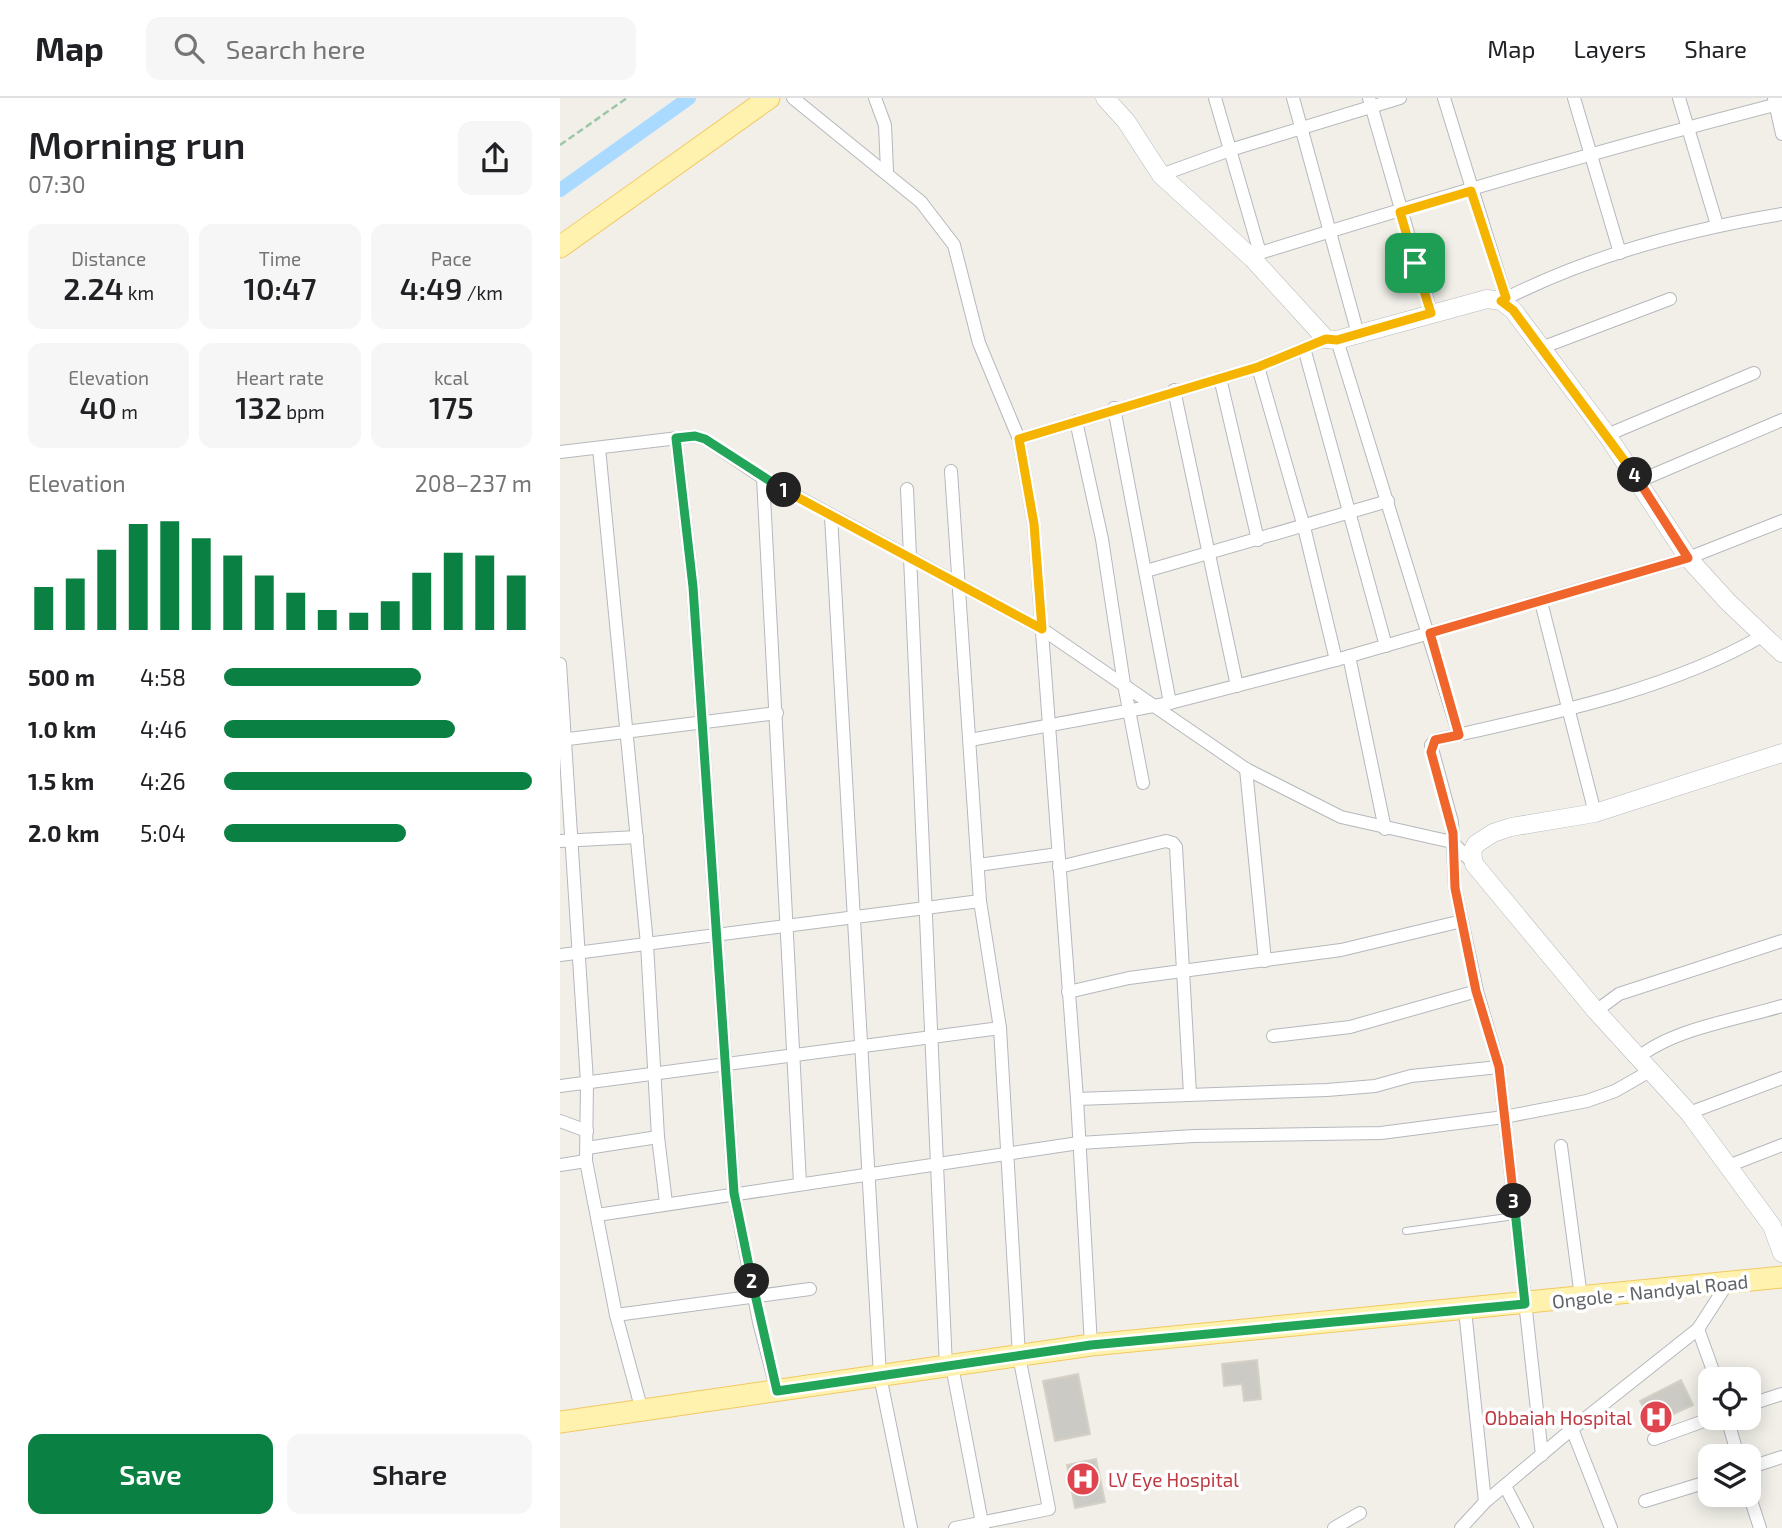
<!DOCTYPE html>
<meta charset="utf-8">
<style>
:root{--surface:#fff;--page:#f6f6f6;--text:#202124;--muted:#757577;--line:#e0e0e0;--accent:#0b8043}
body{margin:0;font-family:"Exo 2",sans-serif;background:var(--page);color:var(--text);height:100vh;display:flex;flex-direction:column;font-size:26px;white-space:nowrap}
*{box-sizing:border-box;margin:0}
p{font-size:23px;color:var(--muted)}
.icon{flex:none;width:38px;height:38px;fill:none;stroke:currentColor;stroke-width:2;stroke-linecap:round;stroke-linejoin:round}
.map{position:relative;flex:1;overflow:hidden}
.panel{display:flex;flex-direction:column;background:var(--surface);width:560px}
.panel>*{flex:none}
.controls{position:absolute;left:1138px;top:1269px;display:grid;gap:14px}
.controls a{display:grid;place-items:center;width:63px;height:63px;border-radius:14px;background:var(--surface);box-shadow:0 4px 18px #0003;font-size:35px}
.pin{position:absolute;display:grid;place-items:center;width:60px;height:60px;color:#fff;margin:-30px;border-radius:14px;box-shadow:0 4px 10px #0006}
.km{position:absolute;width:35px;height:35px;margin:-18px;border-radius:50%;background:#222;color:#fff;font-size:19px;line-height:35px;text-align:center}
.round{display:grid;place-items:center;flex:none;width:74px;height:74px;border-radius:14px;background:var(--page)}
.head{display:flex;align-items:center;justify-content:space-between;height:119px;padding:0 28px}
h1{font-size:38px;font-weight:600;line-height:52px}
.stats{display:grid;grid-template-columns:repeat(3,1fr);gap:10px;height:119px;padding:7px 28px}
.stats div{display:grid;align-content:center;border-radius:14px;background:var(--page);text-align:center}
.stats b{font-size:30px;font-weight:600}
.stats small{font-size:19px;font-weight:400}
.stats p{font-size:19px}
.chart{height:196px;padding:14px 28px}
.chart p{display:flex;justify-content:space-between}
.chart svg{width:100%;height:126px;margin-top:7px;stroke:var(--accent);stroke-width:6}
.cta{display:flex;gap:14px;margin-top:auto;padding:14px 28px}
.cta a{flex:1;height:80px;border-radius:14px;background:var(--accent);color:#fff;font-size:28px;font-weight:600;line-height:80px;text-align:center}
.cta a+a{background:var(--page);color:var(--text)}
ul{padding:0 28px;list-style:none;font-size:23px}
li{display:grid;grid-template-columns:112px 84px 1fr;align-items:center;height:52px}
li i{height:18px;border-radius:9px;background:var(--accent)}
header{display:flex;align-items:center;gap:42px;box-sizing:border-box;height:98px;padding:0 35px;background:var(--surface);border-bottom:2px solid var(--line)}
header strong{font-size:33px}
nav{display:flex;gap:38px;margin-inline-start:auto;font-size:24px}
.search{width:490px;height:63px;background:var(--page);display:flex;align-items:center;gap:18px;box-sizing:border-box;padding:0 24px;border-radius:14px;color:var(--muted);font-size:26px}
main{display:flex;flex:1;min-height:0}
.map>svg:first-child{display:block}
</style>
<header>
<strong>Map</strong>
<div class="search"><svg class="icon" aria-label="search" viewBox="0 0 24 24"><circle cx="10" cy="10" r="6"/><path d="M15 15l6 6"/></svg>Search here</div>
<nav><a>Map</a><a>Layers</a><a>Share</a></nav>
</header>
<main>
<section class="panel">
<div class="head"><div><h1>Morning run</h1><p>07:30</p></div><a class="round"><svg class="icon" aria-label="share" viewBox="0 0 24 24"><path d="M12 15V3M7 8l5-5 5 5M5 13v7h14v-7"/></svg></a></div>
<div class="stats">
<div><p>Distance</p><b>2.24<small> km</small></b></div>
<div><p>Time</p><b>10:47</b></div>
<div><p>Pace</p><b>4:49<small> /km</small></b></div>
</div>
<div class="stats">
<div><p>Elevation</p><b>40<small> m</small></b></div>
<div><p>Heart rate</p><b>132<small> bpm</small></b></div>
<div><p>kcal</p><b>175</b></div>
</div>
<div class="chart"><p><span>Elevation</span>208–237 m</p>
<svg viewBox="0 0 160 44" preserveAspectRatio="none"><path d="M5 44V29M15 44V26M25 44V16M35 44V7M45 44V6M55 44V12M65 44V18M75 44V25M85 44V31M95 44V37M105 44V38M115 44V34M125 44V24M135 44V17M145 44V18M155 44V25"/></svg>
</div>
<ul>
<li><b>500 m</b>4:58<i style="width:64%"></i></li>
<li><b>1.0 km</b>4:46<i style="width:75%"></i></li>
<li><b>1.5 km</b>4:26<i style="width:100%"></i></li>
<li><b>2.0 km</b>5:04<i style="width:59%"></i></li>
</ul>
<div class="cta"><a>Save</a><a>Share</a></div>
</section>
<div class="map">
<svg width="1222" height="1430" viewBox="0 0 1222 1430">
<rect width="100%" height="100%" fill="#f1efe8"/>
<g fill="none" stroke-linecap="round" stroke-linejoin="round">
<polyline stroke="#aadaff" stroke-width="14" points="0,92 129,0"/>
</g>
<g fill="#cccac5" stroke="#d6d1c6" stroke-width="2">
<polygon points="697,1262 701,1301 684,1303 682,1286 664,1288 662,1266"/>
<polygon points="518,1276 530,1336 495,1343 483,1283"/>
<polygon points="1121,1282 1133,1307 1105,1320 1109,1326 1095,1331 1080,1303"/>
<polygon points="536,1361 545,1404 515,1410 507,1367"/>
</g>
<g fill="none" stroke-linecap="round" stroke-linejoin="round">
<defs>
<polyline id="lane" points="846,1133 955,1118"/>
<g id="street">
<polyline points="233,0 361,104 394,147 419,245 459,341"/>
<polyline points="315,0 325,27 327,73"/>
<polyline points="655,0 700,155"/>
<polyline points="733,0 798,236"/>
<polyline points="809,0 871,215"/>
<polyline points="884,0 946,200"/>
<polyline points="1014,0 1060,155"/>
<polyline points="1119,0 1157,127"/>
<polyline points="1214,0 1222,36"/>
<polyline points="601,77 670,52 840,0"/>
<path d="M693,161l7,-6c173,-54 347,-105 522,-150"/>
<path d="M941,203c87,-45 184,-71 281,-87"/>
<polyline points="777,242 899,637"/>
<polyline points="744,250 826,548"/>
<polyline points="981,250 1110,201"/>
<polyline points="698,269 744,429 776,562"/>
<polyline points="660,280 698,442"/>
<polyline points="614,292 677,588"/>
<polyline points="554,310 610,605"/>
<polyline points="516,323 542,441 564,586 583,685"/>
<polyline points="1047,337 1194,275"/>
<polyline points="116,340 133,489 174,1095 199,1224 217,1293"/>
<polyline points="39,350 87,846 98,1039 106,1105"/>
<polyline points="0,354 135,338 145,341 203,380 482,531 686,671 781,719 892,744 914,766"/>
<polyline points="391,373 420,803 440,930 459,1258 489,1411 395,1430"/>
<polyline points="203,380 240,1085"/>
<polyline points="1079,383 1222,322"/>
<polyline points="347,391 386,1269"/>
<polyline points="271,418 320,1278 351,1430"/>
<polyline points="586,473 828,403"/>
<polyline points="981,504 1035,715"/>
<polyline points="789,558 825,731"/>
<polyline points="0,566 27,984 26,1063 56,1217 82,1313"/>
<polyline points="0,642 217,615"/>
<polyline points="410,642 610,605 776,562 1128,460 1222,423"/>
<polyline points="686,671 705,863"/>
<polyline points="0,743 77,739"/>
<polyline points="418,767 498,756"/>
<polyline points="499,769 606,743 613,745 616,749 630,996"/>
<polyline points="0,857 420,803"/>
<polyline points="508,894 569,880 781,852 902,823"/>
<polyline points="1036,913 1059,896 1222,843"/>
<polyline points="713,938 790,929 917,893"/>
<path d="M1078,960c34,-29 101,-39 144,-52"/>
<polyline points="0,988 440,930"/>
<polyline points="517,1001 767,992 815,988 851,978 939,969"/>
<polyline points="1129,1015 1222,980"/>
<polyline points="0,1023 27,1033"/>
<polyline points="1001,1048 1021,1199"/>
<polyline points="27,1050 98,1039"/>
<polyline points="0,1067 26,1063"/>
<polyline points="1168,1068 1222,1047"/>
<polyline points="37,1117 519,1045 634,1038 821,1035 944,1019 1027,1003 1055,993 1090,973"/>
<polyline points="905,1212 925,1404"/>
<polyline points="56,1217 250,1191"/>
<polyline points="1138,1231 1156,1281"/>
<polyline points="531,1247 517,1001 474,427 459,341 698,269 766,241"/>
<polyline points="392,1268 423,1430"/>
<polyline points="1188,1307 1222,1296"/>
<polyline points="1167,1320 1178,1358"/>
<polyline points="1012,1331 1051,1430"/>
<polyline points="1094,1341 1152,1320"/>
<path d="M982,1357l-43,-388 -22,-76 -15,-70 -7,-33 -3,-66 -21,-77 4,-5c106,-24 233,-49 327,-104"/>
<polyline points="1188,1370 1222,1359"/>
<polyline points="945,1388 967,1430"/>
<polyline points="1188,1393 1200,1430"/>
<polyline points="1085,1403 1150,1383"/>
<polyline points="774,1430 800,1415"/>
<polyline points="901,1430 925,1404 1012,1331 1138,1231 1167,1186"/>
</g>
<g id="secondary">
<polyline points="545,0 566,23 601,77 693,161 766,241 777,242 927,201 941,203 953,212 1047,337 1128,460 1168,504 1222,555"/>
<polyline points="1222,655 1035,715 951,729 933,735 916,746 912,754 914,766 1036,913 1129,1015 1212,1128 1222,1155"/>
</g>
<g id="primary">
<polyline points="0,149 209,0"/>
<polyline points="0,1324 531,1247 1222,1179"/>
</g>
</defs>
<use href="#lane" stroke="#b5b8bc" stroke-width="8"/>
<use href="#street" stroke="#b5b8bc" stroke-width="14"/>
<use href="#secondary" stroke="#b6babf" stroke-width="19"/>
<use href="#primary" stroke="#f2c960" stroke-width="23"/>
<polyline stroke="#9cc7a9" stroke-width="2.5" stroke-dasharray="7 3.5" stroke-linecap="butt" points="0,47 67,0"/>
<use href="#lane" stroke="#fff" stroke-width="6"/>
<use href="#street" stroke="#fff" stroke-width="12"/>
<use href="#secondary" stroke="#fff" stroke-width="18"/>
<use href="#primary" stroke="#fff2af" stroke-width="21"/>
</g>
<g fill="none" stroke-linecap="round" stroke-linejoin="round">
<defs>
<polyline id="split-1" points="224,392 482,531 474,426 459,341 698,269 766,241 777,242 871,215 855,165"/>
<polyline id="split-2" points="192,1183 174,1095 133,489 116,340 135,338 145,341 224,392"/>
<polyline id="split-3" points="192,1183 217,1293 531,1247 965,1206 954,1103"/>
<polyline id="split-4" points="954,1103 939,969 916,893 895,790 893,735 871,654 875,642 899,637 870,535 1128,460 1075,377"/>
<polyline id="split-5" points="855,165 840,114 911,93 946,200 941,203 953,212 1075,377"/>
</defs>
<use href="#split-1" stroke="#fff" stroke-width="14"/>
<use href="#split-2" stroke="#fff" stroke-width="14"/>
<use href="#split-3" stroke="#fff" stroke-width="14"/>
<use href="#split-4" stroke="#fff" stroke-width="14"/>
<use href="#split-5" stroke="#fff" stroke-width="14"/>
<use href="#split-1" stroke="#f5b400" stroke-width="9"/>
<use href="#split-2" stroke="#22a559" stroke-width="9"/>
<use href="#split-3" stroke="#22a559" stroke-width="9"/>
<use href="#split-4" stroke="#f0652b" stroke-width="9"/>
<use href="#split-5" stroke="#f5b400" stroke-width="9"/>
</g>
<defs>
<symbol id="hospital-disc" viewBox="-11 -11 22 22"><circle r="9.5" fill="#e0444e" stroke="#fff"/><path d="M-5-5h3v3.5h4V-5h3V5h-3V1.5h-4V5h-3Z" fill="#fff"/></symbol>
</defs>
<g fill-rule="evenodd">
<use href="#hospital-disc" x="1077" y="1300" width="38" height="38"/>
<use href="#hospital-disc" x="504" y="1362" width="38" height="38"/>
</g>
<g text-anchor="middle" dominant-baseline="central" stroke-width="7" stroke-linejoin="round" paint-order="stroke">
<g font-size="19" fill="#5f6368" stroke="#fff">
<text transform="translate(1090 1193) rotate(-6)">Ongole - Nandyal Road</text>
</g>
<g font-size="19" fill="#be3a42" stroke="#fff" text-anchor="end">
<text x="1072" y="1319">Obbaiah Hospital</text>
<text x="548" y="1381" text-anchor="start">LV Eye Hospital</text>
</g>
</g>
</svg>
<div class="controls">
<a><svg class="icon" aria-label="locate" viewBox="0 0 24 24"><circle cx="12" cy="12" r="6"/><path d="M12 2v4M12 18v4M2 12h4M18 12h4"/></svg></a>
<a><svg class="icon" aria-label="layers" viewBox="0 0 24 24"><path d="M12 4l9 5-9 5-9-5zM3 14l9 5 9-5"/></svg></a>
</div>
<div class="pin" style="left:855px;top:165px;background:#1e9e55"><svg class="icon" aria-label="arrive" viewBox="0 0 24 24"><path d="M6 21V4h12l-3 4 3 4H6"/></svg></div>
<b class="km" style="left:224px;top:392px">1</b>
<b class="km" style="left:192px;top:1183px">2</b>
<b class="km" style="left:954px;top:1103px">3</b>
<b class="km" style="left:1075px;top:377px">4</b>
</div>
</main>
